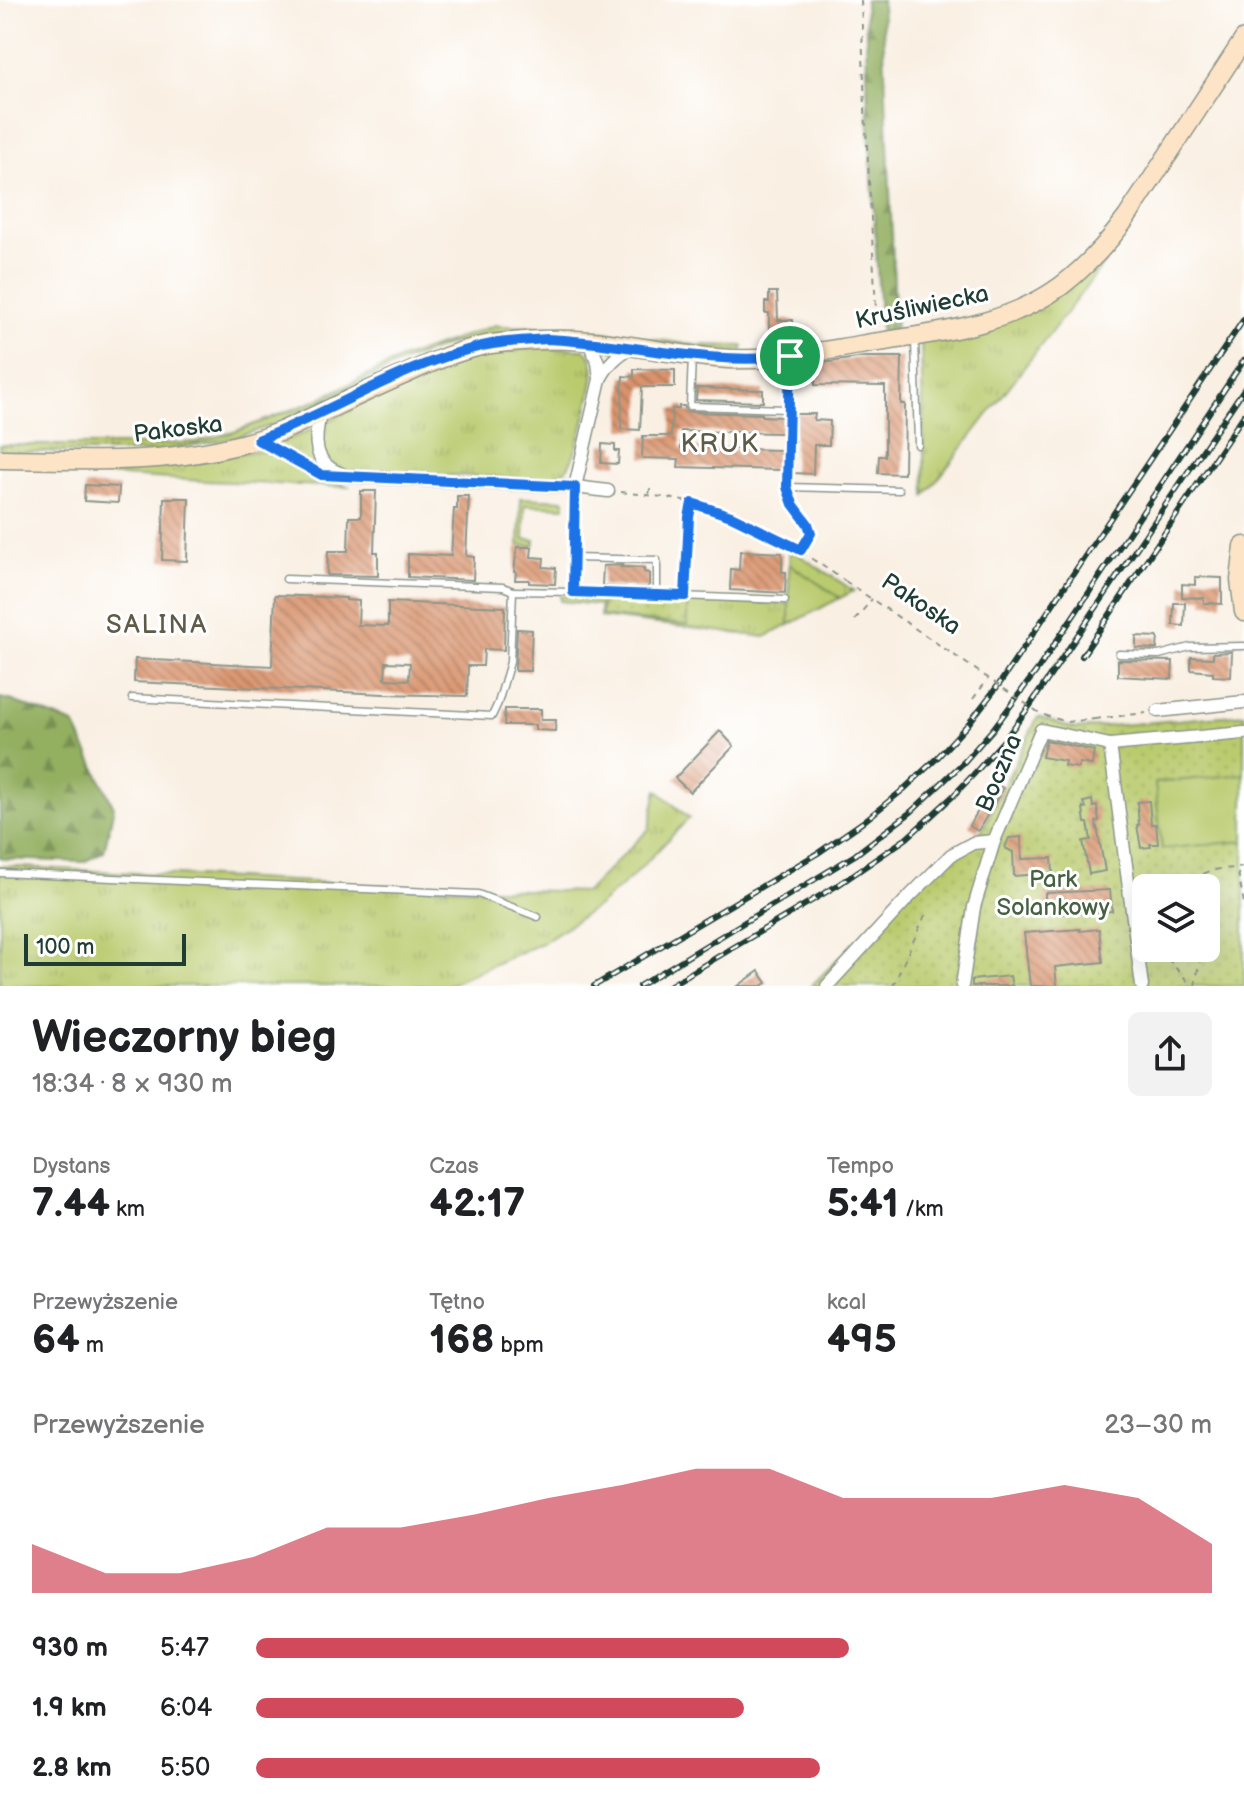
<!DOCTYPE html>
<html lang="pl">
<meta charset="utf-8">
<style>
:root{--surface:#fff;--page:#f2f2f2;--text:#202124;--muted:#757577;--accent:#d1495b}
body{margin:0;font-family:"Balsamiq Sans",sans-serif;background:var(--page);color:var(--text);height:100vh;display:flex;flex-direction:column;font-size:30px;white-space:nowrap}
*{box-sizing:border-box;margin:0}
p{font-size:26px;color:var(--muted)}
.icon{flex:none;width:44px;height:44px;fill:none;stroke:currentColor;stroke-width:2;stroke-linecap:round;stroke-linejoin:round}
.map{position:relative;height:986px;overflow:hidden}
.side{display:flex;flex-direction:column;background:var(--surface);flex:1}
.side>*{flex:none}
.fabs{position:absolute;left:1132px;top:874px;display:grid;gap:16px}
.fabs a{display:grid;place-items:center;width:88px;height:88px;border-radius:12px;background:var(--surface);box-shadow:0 8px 32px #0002;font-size:40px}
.scale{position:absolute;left:24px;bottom:20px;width:162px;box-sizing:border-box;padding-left:8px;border:4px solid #1f3d34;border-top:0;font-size:22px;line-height:28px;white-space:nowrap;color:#1f3d34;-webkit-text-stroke:6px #fff;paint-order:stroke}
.pin{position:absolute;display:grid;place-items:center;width:68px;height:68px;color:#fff;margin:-34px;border:4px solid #fff;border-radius:50%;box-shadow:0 2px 8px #0007}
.round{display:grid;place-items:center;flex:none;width:84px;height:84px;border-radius:12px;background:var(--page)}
.overview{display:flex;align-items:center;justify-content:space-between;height:136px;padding:0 32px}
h1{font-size:44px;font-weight:600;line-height:60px}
.figures{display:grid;grid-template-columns:repeat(3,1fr);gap:12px;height:136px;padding:8px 32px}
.figures div{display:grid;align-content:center}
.figures b{font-size:40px;font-weight:600}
.figures small{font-size:22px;font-weight:400}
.figures p{font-size:22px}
.chart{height:224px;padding:16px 32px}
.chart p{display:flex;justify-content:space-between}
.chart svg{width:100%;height:144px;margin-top:8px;fill:var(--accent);opacity:.7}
ul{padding:0 32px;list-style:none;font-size:26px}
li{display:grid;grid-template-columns:128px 96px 1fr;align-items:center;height:60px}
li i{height:20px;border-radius:10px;background:var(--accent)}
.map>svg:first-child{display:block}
</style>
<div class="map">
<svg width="1244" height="986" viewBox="0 0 1244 986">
<defs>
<pattern id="grass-tufts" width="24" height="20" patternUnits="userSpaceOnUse" patternTransform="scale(2)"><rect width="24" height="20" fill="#bacb6e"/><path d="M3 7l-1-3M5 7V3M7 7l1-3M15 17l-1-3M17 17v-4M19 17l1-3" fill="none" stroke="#9faf60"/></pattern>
<pattern id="forest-firs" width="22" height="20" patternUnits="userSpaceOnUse" patternTransform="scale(2)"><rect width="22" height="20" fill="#93af61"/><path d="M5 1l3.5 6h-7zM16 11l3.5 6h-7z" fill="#779051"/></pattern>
<pattern id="park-dots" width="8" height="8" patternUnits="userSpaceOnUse" patternTransform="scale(2)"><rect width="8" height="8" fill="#bacb6e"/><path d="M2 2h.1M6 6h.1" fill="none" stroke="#9faf60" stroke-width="1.8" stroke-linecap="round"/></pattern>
<pattern id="building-back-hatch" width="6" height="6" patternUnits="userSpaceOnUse" patternTransform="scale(2)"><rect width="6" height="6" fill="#d9936c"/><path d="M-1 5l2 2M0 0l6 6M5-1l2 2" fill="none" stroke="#af795a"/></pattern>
</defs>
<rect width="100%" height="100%" fill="#fff"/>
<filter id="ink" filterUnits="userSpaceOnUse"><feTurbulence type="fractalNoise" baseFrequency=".0125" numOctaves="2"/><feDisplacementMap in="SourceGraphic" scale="16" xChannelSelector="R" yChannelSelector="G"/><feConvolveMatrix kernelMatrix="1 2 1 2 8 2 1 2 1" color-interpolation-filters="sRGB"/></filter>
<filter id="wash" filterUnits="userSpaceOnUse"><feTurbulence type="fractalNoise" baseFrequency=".006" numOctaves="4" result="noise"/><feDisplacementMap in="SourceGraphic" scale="32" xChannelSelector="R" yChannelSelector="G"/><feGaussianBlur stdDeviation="1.8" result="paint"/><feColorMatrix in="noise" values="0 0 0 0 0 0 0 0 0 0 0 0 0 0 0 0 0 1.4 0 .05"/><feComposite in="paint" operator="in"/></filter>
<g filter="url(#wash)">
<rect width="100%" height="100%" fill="#f9efe2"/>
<g fill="url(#grass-tufts)" stroke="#6c8451" stroke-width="2">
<polygon points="1106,261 925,496 921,339 958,334"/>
<polygon points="495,325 499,326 571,328 695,345 743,346 742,352 695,349 607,336 538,330 500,333 450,344 403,362 278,423 235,438 156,452 0,452 0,445 155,445 196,442 234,432 315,401 401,359"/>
<path d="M540,347l44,2c5,4 8,9 9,16 4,15 -16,89 -25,102 -6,8 -13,11 -21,12l-202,-8c-1,-1 -12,-6 -12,-6 -13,-11 -16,-31 -5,-44 51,-27 105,-55 162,-67 16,-4 33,-5 50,-7z"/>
<polygon points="312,429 321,465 316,468 275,445"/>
<path d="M253,451c34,1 65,25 97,36l-146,-6 -132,-8v-6l99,-1z"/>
<polygon points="521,498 565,500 565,507 525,505 524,539 535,540 534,546 519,545"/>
<polygon points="790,549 854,591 840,598 789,564"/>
<polygon points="560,596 789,604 789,625 765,637 600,617 600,605 560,601"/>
<polygon points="657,790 689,818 633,876 598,906 543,942 446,986 0,986 0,866 368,885 586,892 649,829"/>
</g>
<g fill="url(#forest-firs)" stroke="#59764a" stroke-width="2">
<polygon points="865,0 882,0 896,333 881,335 868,109"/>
<polygon points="0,698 10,700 74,724 114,807 104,851 84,862 4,859 0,857"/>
</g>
<g fill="url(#park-dots)" stroke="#6c8451" stroke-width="2" fill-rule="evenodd">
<polygon points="602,599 687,602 687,625 601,616"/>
<path d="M1244,714v272h-433l108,-108 28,-25 33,-19 58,-117 37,12zM1146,888h60v60h-60z"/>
</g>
<g fill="#bacb6e" stroke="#6c8451" stroke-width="2">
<polygon points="789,564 840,598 789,625"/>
<polygon points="1244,774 1244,841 1162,849 1155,783"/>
</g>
<g id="blocks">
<g fill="url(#building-back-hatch)" fill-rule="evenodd">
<polygon points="769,292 777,292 778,320 793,320 793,333 769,333 769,313 765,313 765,302 769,302"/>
<polygon points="864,357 902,357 901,404 905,404 904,474 878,473 879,456 885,456 885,386 815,385 816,364"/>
<polygon points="634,369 675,370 675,387 642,387 640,430 621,429 623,376 634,377"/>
<polygon points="697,388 763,390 763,402 696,400"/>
<polygon points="679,406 684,406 686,411 690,412 762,414 762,416 783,417 782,433 681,431 681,448 782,450 781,470 678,467 679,459 642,458 643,436 671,436 672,409 679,409"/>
<polygon points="795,414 815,414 814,420 830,421 829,445 814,445 813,474 793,473"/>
<polygon points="602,444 615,445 615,451 619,451 618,464 601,463"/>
<polygon points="85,485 119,487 118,503 84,501"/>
<polygon points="361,491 376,491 374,552 378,552 378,576 327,575 328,551 348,551 349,517 361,517"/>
<polygon points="457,496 469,496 466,556 474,557 473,580 408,577 408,554 451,556 454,509 457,509"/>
<polygon points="164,498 189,498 187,561 162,560"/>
<polygon points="517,547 532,547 531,557 544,558 543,567 556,568 555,584 529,583 529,580 515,580 516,572 514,572"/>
<polygon points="740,551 782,553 782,572 786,572 785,593 730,590 731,569 739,570"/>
<polygon points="622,565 621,567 644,568 644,572 649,573 649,585 647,588 602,586 603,566"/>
<polygon points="1195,577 1222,578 1222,604 1204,603 1204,598 1182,597 1182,584 1195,585"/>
<path d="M275,595l71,3v2l13,1 -1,24 30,1v-24l117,5 -1,43 -20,-1 -1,17h-15l-1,30 -83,-2 -250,-12 1,-23 137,7zM386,662l24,1 -1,17 -24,-1z"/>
<polygon points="1174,603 1185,603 1184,626 1173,625"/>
<polygon points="517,629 532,630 530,671 515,671"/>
<polygon points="1136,636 1158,637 1157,649 1136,648"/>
<polygon points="1232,652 1231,677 1213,676 1213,672 1191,670 1191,657 1213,658 1213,653"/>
<polygon points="1118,660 1173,661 1172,679 1118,676"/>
<polygon points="505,709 541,709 541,720 556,720 555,731 535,730 535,725 504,725"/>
<polygon points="720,731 734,746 690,792 675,778"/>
<polygon points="1046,740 1094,751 1092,765 1079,763 1078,768 1064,766 1065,761 1042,757"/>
<polygon points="995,783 1003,788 978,831 969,826"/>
<polygon points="1092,800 1093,807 1097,806 1099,821 1096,822 1105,871 1089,874 1083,841 1091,840 1088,823 1085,823 1083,808 1086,808 1084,802"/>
<polygon points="1149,801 1151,824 1156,824 1158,844 1150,844 1151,847 1141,848 1137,825 1139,825 1137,802"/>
<polygon points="1021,837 1022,859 1052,858 1053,873 1014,876 1013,852 1005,848 1009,838"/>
<polygon points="1110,890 1112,911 1054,914 1054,911 1045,911 1045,893"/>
<polygon points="1080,929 1080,931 1099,929 1103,962 1055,967 1057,986 1030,986 1024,933"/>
<polygon points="759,971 767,983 762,986 738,986"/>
<polygon points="1010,976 1012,986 972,986 972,980"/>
</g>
</g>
</g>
<g filter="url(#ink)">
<use href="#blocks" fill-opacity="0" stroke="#8c968b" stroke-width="2"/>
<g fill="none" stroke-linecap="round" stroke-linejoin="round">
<defs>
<g id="lane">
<polyline points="915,339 918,445"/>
<polyline points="692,356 690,406 788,409"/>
<polyline points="790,358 787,487 899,490"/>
<polyline points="575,487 573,592 785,600"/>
<polyline points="573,558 657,560 657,595"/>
<polyline points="286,579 503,587 513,591"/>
<polyline points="1119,654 1159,655 1190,647 1244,646"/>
<polyline points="132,698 492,716 498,703 510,662 513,591 573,592"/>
<polyline points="0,873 478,894 538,917"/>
</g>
<g id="street">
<polyline points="588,340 598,362 600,379"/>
<path d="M320,414c-6,25 -8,50 22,60"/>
<polyline points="258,440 322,475 575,487 608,491"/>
<path d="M575,487l25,-108c8,-15 17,-24 32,-32"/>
<polyline points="1158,711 1244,702"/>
<polyline points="1110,745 1142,986"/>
<polyline points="827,986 907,899 951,855 973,843 994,841"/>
<polyline points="962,986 974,907 994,841 1041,730 1110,745 1244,733"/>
</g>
<g id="secondary">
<path d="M0,459c98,1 189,8 282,-28 42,-19 84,-40 126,-58 29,-13 60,-27 92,-30 30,-3 60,-5 90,-2 46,4 91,15 138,18 44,2 88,-7 132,-14 67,-11 144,-17 201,-59 26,-20 47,-43 66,-69l117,-178"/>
<polyline points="1244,546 1240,580 1244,612"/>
</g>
</defs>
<use href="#lane" stroke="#8c968b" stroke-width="9"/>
<use href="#street" stroke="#8c968b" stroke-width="15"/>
<use href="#secondary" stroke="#8c968b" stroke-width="21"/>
<g stroke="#8c968b" stroke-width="2" stroke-dasharray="6 6" stroke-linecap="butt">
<polyline points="861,0 865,109 877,326"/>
<path d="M621,492c25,3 50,5 74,12 55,16 104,45 150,77"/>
<polyline points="649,494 651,484"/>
<path d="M790,496c5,14 17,23 21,37l-9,16"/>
<polyline points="685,587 689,517 692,503"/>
<polyline points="855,620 872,599"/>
<polyline points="973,699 988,679"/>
<polyline points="1095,719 1146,713"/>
<polyline points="1244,867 1237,868 1244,903"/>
<polyline points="1159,881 1168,888"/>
<path d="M1184,888c18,-18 29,-19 53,-20"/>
<polyline points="1162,948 1172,964 1192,986"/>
<polyline points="893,986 926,913"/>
<polyline points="1195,986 1200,959 1198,948"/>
</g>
<use href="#lane" stroke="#fff" stroke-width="6"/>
<use href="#street" stroke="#fff" stroke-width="12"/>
<use href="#secondary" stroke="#fee4c6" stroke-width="18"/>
<defs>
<g id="rail">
<polyline points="1082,656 1244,415"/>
<polyline points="594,986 818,853 863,822 904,789 937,758 969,723 1000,683 1244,319"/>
<polyline points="639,986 855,855 911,812 964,762 993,729 1038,669 1244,360"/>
<polyline points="669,986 838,885 907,838 952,797 973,775 1005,739 1029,707 1244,389"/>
</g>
</defs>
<use href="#rail" stroke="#1f3d34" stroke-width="6"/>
<use href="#rail" stroke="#fff" stroke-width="3" stroke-dasharray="9" stroke-linecap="butt"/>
<polyline stroke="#8c968b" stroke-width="2" stroke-dasharray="6 6" stroke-linecap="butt" points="845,581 1041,714 1067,722 1095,719"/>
</g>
</g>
<g fill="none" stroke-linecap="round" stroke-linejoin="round" filter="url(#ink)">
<defs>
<path id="route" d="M547,339c81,3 163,28 243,17l-3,131 6,17 15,20 3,9 -10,17 -70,-34 -39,-13 -3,14 -4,79 -112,-4 2,-105 -253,-12 -64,-35c73,-28 140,-72 216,-92 24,-7 49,-7 73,-9z"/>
</defs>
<use href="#route" stroke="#fff" stroke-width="16"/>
<use href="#route" stroke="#1a73e8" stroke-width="10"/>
</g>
<g text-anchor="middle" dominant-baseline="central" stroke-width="6" stroke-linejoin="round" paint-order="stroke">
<g font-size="24" fill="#1f3d34" stroke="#fff">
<text transform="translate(922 307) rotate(-12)">Kruśliwiecka</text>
<text transform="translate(178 429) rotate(-7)">Pakoska</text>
<text transform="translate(921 604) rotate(34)">Pakoska</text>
<text transform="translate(999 773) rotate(-67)">Boczna</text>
</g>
<g font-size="24" fill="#466042" stroke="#fff">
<text x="1053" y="879">Park<tspan x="1053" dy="28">Solankowy</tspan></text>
</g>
<g font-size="26" letter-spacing="2" fill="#605b48" stroke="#fff">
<text x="720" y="444">KRUK</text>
<text x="157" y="625">SALINA</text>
</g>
</g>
</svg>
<div class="fabs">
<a><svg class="icon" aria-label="layers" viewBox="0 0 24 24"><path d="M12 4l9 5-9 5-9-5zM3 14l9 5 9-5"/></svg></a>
</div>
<div class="scale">100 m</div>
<div class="pin" style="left:790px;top:356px;background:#1e9e55"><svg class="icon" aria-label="arrive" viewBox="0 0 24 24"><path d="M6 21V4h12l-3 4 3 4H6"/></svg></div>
</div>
<section class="side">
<div class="overview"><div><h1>Wieczorny bieg</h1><p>18:34 · 8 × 930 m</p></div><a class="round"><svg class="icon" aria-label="share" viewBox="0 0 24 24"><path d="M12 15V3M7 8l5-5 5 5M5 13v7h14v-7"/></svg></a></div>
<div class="figures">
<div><p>Dystans</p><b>7.44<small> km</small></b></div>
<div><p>Czas</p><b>42:17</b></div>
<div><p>Tempo</p><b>5:41<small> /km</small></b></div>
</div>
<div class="figures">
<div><p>Przewyższenie</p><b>64<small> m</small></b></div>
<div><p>Tętno</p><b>168<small> bpm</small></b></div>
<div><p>kcal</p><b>495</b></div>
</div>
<div class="chart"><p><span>Przewyższenie</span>23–30 m</p>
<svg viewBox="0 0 160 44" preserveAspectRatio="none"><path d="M0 44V29L10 38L20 38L30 33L40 24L50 24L60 20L70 15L80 11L90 6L100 6L110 15L120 15L130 15L140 11L150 15L160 29V44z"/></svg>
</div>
<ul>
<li><b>930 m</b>5:47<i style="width:62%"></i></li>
<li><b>1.9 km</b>6:04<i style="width:51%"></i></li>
<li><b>2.8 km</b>5:50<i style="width:59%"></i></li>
</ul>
</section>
